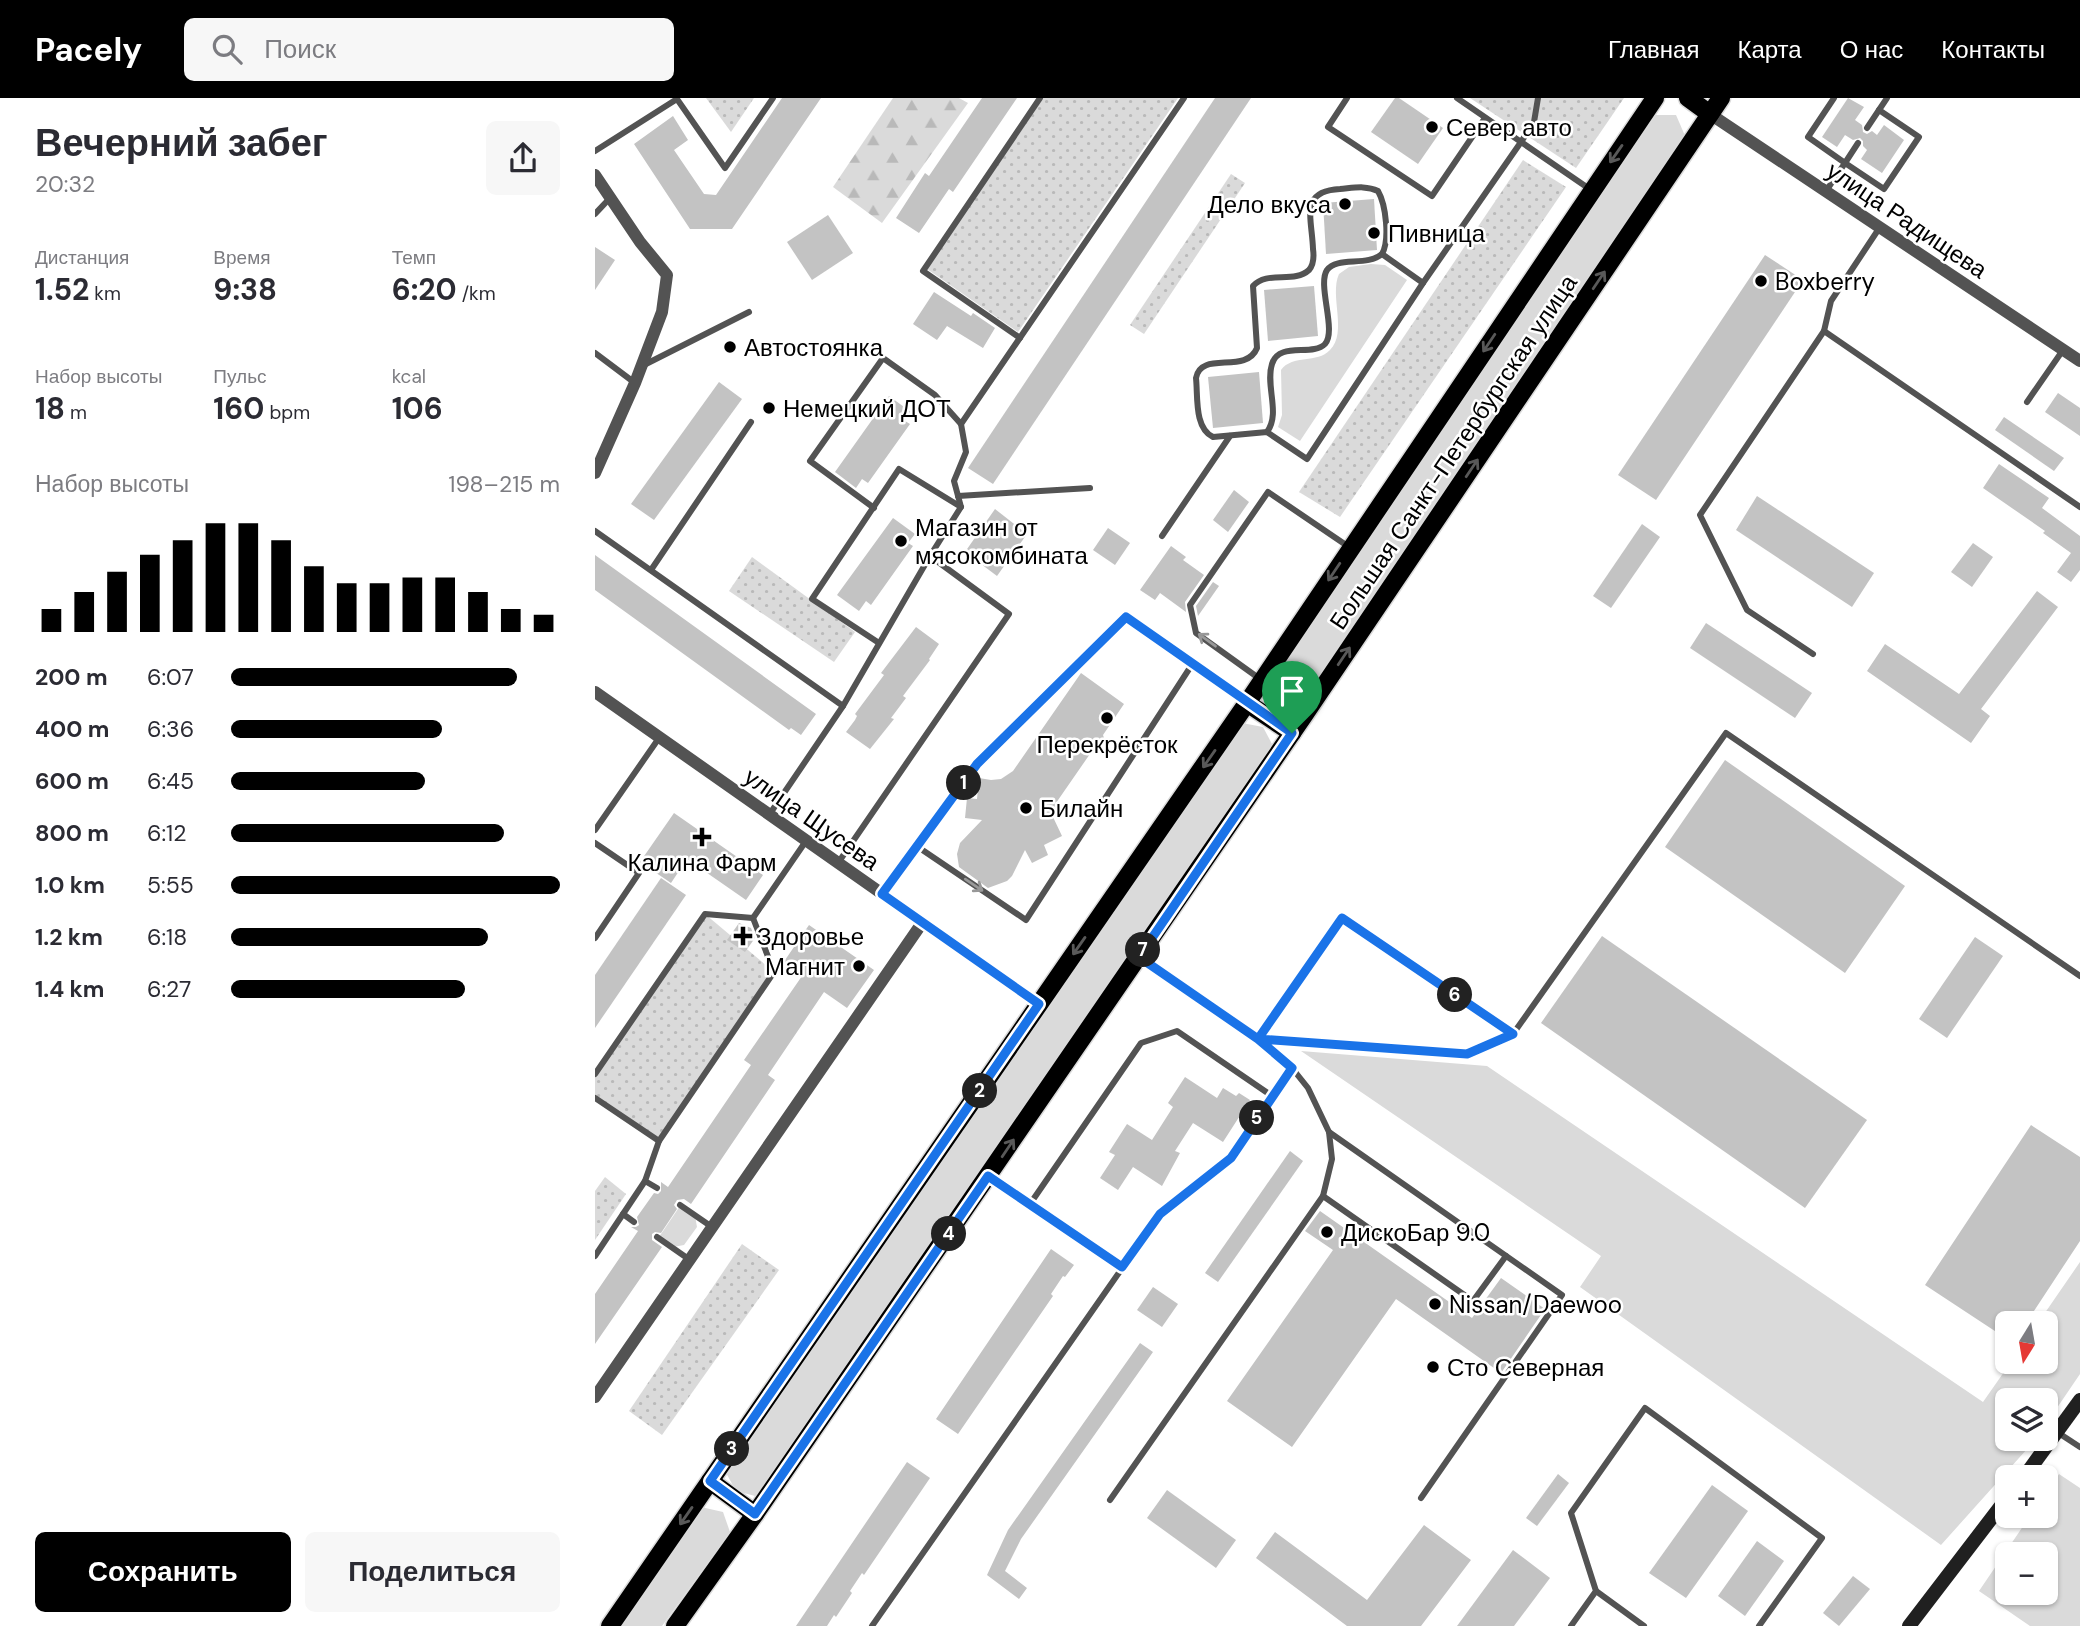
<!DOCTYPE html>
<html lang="ru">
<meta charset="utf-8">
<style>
:root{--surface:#fff;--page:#f7f7f7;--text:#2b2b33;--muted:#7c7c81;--accent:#000}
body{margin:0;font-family:"DM Sans",sans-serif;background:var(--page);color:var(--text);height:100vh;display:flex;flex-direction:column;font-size:26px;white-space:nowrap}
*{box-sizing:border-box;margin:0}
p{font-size:23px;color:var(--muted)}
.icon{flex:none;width:38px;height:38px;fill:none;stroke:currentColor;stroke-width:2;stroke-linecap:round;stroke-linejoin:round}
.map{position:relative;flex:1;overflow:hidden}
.sheet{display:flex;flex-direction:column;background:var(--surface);width:595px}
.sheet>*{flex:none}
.needle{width:46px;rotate:191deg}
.controls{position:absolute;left:1400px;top:1213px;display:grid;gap:14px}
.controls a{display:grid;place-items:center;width:63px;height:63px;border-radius:10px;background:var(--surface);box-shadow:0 2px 5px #0004;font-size:35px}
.pin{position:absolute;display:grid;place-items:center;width:60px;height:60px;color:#fff;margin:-72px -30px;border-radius:50% 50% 50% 0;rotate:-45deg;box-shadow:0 0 7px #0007}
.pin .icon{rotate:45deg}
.km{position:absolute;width:35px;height:35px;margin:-18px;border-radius:50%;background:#222;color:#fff;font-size:19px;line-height:35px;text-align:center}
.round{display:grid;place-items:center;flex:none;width:74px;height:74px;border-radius:10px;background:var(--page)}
.overview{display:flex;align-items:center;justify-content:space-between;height:119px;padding:0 35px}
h1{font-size:38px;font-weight:700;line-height:52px}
.figures{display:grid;grid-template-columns:repeat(3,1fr);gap:10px;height:119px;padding:7px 35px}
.figures div{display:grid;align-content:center}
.figures b{font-size:30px;font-weight:700}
.figures small{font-size:19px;font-weight:400}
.figures p{font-size:19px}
.chart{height:196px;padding:14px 35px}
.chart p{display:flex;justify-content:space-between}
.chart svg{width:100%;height:126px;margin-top:7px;stroke:var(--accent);stroke-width:6}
.action{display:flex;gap:14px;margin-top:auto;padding:14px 35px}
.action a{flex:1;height:80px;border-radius:10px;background:var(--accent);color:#fff;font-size:28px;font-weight:700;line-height:80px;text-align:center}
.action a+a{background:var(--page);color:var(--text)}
ul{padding:0 35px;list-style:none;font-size:23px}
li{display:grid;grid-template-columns:112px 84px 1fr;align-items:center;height:52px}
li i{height:18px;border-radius:9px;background:var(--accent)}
header{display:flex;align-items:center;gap:42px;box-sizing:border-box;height:98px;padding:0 35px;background:var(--accent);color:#fff}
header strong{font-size:33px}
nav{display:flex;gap:38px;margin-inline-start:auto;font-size:24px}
.search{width:490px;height:63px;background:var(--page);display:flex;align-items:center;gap:18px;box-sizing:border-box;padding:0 24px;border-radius:10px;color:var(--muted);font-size:26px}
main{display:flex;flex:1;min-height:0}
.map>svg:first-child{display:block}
</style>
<header>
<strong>Pacely</strong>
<div class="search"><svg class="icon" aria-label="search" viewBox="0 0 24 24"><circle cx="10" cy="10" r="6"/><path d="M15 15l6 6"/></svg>Поиск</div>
<nav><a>Главная</a><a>Карта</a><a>О нас</a><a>Контакты</a></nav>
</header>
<main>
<section class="sheet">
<div class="overview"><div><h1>Вечерний забег</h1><p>20:32</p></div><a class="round"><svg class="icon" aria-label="share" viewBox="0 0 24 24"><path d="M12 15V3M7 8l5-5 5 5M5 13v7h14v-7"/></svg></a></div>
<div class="figures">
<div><p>Дистанция</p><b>1.52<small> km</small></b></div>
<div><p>Время</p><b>9:38</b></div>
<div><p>Темп</p><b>6:20<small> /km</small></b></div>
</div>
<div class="figures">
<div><p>Набор высоты</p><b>18<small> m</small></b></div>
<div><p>Пульс</p><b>160<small> bpm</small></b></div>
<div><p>kcal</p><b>106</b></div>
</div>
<div class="chart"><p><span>Набор высоты</span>198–215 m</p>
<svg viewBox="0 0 160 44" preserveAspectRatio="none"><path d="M5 44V36M15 44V30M25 44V23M35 44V17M45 44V12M55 44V6M65 44V6M75 44V12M85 44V21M95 44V27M105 44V27M115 44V25M125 44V25M135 44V30M145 44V36M155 44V38"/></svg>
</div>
<ul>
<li><b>200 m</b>6:07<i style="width:87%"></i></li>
<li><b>400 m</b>6:36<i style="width:64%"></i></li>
<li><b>600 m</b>6:45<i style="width:59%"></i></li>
<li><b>800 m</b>6:12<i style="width:83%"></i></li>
<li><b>1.0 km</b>5:55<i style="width:100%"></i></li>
<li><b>1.2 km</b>6:18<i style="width:78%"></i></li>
<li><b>1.4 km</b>6:27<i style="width:71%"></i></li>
</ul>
<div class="action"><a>Сохранить</a><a>Поделиться</a></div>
</section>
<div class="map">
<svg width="1485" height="1528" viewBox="0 0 1485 1528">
<defs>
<pattern id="forest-firs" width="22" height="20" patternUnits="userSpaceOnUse" patternTransform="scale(1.75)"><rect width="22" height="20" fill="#dadada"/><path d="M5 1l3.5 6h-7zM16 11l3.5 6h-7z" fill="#b9b9b9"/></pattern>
<pattern id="park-dots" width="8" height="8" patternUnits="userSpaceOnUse" patternTransform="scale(1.75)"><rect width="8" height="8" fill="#dadada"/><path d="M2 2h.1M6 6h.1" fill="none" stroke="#b9b9b9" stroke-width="1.8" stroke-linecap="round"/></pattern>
</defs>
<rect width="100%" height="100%" fill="#fff"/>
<g fill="#dadada" fill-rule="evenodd">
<polygon points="1056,17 1081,17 1091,40 699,616 678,611 666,593"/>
<path d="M776,166l14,1 22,15 -107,161 -22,-14 4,-12 -1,-45c12,-16 36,-6 49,-20 18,-18 -1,-54 9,-76l10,-7z"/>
<polygon points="647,625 668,629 678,648 164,1399 141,1393 130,1373"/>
<polygon points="706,953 892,968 1388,1304 1416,1264 1451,1264 1451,1225 1443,1225 1485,1164 1485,1276 1451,1326 1451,1302 1412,1302 1412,1340 1441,1341 1346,1447 985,1189 1006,1158"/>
<polygon points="85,1108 100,1118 102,1129 89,1147 78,1149 64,1139"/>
<path d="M1464,1376l21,14v138h-50l-51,-35 51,-75h16v-23zM1451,1456v38h-39v-38z"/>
<polygon points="106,1409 128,1414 135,1434 67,1528 25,1528"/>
</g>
<polygon fill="url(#forest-firs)" points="298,0 364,0 373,5 287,125 238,89"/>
<g fill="url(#park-dots)">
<polygon points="111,0 159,0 136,34"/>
<polygon points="448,0 583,0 423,234 332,171"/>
<polygon points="875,0 1029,0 981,70"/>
<polygon points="928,62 971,89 745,419 704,394"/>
<polygon points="636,76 650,85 549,236 535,227"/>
<polygon points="157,459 260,534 239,564 134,493"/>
<polygon points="110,816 179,874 64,1043 0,1000 0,976"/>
<polygon points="10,1079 31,1096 0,1142 0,1093"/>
<polygon points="147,1146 184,1172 67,1337 34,1313"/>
</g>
<g fill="#c3c3c3">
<polygon points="187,0 226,0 137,131 95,131 39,46 78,18 93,42 79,52 109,96 121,97"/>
<polygon points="387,0 422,0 358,94 354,91 324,135 301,120 330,75 334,78"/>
<polygon points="620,0 656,0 398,386 373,370"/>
<polygon points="800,0 804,0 848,30 823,66 776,34"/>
<polygon points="1253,0 1269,9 1260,22 1267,27 1268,34 1272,36 1277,33 1282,37 1289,27 1309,42 1287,75 1266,61 1272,52 1268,48 1268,43 1265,40 1258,42 1250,37 1242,49 1227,39"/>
<polygon points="779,101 782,152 731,156 728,105"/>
<polygon points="233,117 258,155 217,182 192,144"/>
<polygon points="0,149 20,162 0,192"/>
<polygon points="1170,157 1208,182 1061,402 1023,377"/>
<polygon points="719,188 723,238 673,243 669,192"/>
<polygon points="339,194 376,218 378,215 400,230 388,250 352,228 342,242 318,226"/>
<polygon points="664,274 668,325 618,330 613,279"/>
<polygon points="124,284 147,301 59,422 36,406"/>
<polygon points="1463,295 1485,310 1485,338 1450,314"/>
<polygon points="294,298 316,314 310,323 315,326 273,385 267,381 261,390 240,374"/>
<polygon points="1409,319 1469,360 1459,373 1400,332"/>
<polygon points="1404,366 1454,400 1447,410 1485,438 1485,472 1476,484 1462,474 1476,455 1448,435 1450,433 1388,390"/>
<polygon points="639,392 654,404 633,434 618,422"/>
<polygon points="1162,398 1279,475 1257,509 1141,432"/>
<polygon points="400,411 432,436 402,478 370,454"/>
<polygon points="298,420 320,436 313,445 318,448 276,507 271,503 264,513 242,497"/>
<polygon points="1047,426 1065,439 1016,510 998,498"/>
<polygon points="513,430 535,445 520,467 498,452"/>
<polygon points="1378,445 1398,459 1377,489 1356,474"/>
<polygon points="576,448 591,459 588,462 609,477 590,504 591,514 565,495 560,502 545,492"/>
<polygon points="0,457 221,616 206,637 196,630 194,632 0,492"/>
<polygon points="618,484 624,488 603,518 601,508"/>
<polygon points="1442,493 1463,509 1386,611 1395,618 1376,645 1272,573 1290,546 1364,596"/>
<polygon points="1111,525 1217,595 1200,620 1095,550"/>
<polygon points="321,529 344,546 334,561 335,562 308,598 311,600 296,620 299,621 275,651 251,634 260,622 262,618 260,616 289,577 286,575"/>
<polygon points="486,575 529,606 508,637 510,643 508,648 497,653 461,705 458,719 467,738 449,747 453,757 437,765 430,752 417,778 412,783 393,790 364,769 362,756 365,745 387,722 370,720 372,700 382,701 384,680 396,682 406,681 418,673"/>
<polygon points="1130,662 1310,788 1250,875 1070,749"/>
<polygon points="79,715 168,777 151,802 92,761 76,785 45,764"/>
<polygon points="66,780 91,797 0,930 0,877"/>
<polygon points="144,825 156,830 160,840 150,854 132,842"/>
<polygon points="214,827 279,872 252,910 229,894 173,977 180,982 96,1106 89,1101 82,1102 79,1107 82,1111 66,1135 60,1134 57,1136 57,1142 67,1149 0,1246 0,1196 43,1133 36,1129 41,1129 44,1127 42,1119 59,1095 63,1096 66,1093 66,1084 73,1089 156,967 149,962 207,878 188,865"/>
<polygon points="1007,838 1272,1022 1210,1110 946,925"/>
<polygon points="1380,839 1408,858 1352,940 1324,921"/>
<polygon points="590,979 622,1000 628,990 641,998 644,995 655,1002 628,1044 598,1025 580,1053 585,1055 567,1088 538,1069 523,1092 505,1080 520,1057 514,1054 532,1026 557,1042 578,1009 573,1005"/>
<polygon points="1436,1027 1485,1059 1485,1143 1431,1225 1412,1225 1412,1241 1330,1187"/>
<polygon points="695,1053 708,1063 623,1184 610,1175"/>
<polygon points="725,1113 877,1220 906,1180 950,1211 906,1275 801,1201 697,1349 632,1303 738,1152 710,1133"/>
<polygon points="456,1151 479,1167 470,1179 468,1178 456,1196 458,1198 363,1336 341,1321"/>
<polygon points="558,1189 583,1206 567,1229 542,1212"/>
<polygon points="545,1245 558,1254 426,1441 410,1473 432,1490 424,1501 392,1477 413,1432"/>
<polygon points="312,1364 335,1380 269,1477 267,1475 255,1493 257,1495 241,1519 239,1517 232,1528 201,1528"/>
<polygon points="963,1376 974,1385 942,1428 931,1420"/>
<polygon points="1117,1387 1153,1413 1091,1500 1054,1475"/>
<polygon points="572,1392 641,1442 621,1470 552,1420"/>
<polygon points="829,1427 876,1462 826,1528 752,1528 661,1460 680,1434 772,1502"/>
<polygon points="1162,1443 1189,1463 1150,1518 1123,1498"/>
<polygon points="918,1452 955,1480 919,1528 862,1528"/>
<polygon points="1258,1478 1275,1491 1244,1528 1228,1515"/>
</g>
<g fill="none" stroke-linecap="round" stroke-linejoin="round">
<defs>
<g id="primary">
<polyline points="1093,0 1115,16"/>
<polyline points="652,605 697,635"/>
<polyline points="115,1383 160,1416"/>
<polyline points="15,1528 652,605 1060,0"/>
<polyline points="80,1528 160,1416 708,619 1126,0"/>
</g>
</defs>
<use href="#primary" stroke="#dbdbdb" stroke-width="21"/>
<g stroke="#535353" stroke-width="6">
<polyline points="752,0 733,29 837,98 890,20"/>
<polyline points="862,0 996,92"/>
<polyline points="1284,12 1292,0"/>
<polyline points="1263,45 1250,65 1289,91 1324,39 1284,12 1272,30"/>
<polyline points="0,53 82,1 130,70 178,0"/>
<polyline points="1231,93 1250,65 1213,39 1239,0"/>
<polyline points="0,116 15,100"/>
<path d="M787,156c8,-14 4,-49 -4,-63 -12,-6 -25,-3 -38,-2 -41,2 -28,29 -27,60 1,7 1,15 -4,21 -15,14 -42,0 -56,16l4,62c-11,27 -56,2 -61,30 2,18 -2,50 17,59l54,-5 40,27 116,-176"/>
<polyline points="1229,233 1236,203 1285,129"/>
<polyline points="425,240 328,173 445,0"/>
<polyline points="0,255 40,285"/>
<polyline points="49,267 154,214"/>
<polyline points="1432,304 1468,252"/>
<path d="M672,334c14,-19 -2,-46 5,-68 7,-23 40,-7 53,-20 12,-13 -8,-59 2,-74 10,-14 40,-3 55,-16l41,29 98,-141 13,-20 4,-24"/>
<polyline points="363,398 495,390"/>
<polyline points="279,410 215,363 288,260 340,297 366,326"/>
<polyline points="0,433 248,608"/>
<polyline points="567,438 635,338"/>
<polyline points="56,472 156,324"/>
<polyline points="284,545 217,501 304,371 366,409"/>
<polyline points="1218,556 1152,512 1105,417 1229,233 1485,409"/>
<polyline points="665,581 601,535 595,507 673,394 754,449"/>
<polyline points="174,717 248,608 335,458"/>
<polyline points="0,732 64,640"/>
<polyline points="0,745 44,775 0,840"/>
<polyline points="323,749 431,822 598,565"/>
<polyline points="243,765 414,516 335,458 366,409 359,383 371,354 366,326 589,0"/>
<polyline points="287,796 382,666 531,519 651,604"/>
<polyline points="545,860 663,941 697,970 713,990 734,1034 967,1197 826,1400"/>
<polyline points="663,941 872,956 918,936 1131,635 1485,878"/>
<polyline points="663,941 747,820 918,936"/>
<polyline points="0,976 110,816 158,820 211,743"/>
<polyline points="0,1000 64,1043"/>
<polyline points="393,1078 527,1169"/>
<polyline points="50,1083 62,1090"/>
<polyline points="728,1098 878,1203 911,1158"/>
<polyline points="435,1106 546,945 582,933 677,998"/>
<polyline points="85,1107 117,1129"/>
<polyline points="28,1116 39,1124"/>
<polyline points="62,1139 95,1162"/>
<polyline points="0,1158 50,1083 64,1043 179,874 158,820"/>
<polyline points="1462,1334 1485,1349"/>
<polyline points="515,1402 728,1098 737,1061 734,1034"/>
<polyline points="1001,1493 1049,1528"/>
<polyline points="277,1528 565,1116 636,1061 697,970"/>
<polyline points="976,1528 1001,1493 976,1415 1050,1310 1227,1440 1164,1528"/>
</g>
<g stroke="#535353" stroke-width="12">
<polyline points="1115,16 1485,263"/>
<polyline points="0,77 45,144 72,177 67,214 40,285 0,375"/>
<polyline points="0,594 444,906"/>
<polyline points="0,1299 327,825"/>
</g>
<g stroke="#202020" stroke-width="14">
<polyline points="1429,1379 1485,1302"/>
<polyline points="1314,1528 1412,1400"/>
</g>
<use href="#primary" stroke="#000" stroke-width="18"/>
</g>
<defs><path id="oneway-shaft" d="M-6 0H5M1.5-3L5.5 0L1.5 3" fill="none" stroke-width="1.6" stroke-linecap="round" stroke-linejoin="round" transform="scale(1.75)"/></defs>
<g stroke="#595959">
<use href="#oneway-shaft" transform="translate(1021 56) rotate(125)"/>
<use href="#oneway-shaft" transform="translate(1004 182) rotate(-56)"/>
<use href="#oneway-shaft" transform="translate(894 245) rotate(124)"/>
<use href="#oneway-shaft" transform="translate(877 370) rotate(-56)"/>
<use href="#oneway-shaft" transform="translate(739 474) rotate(124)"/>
<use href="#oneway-shaft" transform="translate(749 558) rotate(-56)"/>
<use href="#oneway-shaft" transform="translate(614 661) rotate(125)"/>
<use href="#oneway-shaft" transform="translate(484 848) rotate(125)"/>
<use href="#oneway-shaft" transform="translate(413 1050) rotate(-56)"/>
<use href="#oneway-shaft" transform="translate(91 1418) rotate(125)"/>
</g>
<g stroke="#989898">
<use href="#oneway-shaft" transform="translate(612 542) rotate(-144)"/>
<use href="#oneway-shaft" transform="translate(379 787) rotate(34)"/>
</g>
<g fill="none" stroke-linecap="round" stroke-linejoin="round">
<defs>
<polyline id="route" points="697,635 531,519 382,666 287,796 444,906 115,1383 160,1416 393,1078 527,1169 565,1116 636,1060 697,970 663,941 872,956 918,936 747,820 663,941 544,859 697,635"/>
</defs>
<use href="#route" stroke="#fff" stroke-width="14"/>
<use href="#route" stroke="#1a73e8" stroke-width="9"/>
</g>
<g fill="#000" stroke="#fff" stroke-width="2.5">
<circle cx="837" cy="29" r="7"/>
<circle cx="750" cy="106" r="7"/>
<circle cx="779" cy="135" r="7"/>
<circle cx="1166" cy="183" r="7"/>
<circle cx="135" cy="249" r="7"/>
<circle cx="174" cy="310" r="7"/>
<circle cx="306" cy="443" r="7"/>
<circle cx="512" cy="620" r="7"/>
<circle cx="431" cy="710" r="7"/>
<path d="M103.5 728.5h7v7h7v7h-7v7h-7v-7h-7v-7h7z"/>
<path d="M144.5 827.5h7v7h7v7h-7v7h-7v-7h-7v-7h7z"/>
<circle cx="264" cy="868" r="7"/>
<circle cx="732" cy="1134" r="7"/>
<circle cx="840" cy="1206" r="7"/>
<circle cx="838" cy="1269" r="7"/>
</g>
<g text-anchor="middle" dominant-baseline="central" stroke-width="5" stroke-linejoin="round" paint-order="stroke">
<g font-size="24" fill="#000" stroke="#fff" text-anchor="start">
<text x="851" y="29">Север авто</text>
<text x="736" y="106" text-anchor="end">Дело вкуса</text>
<text x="793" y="135">Пивница</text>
<text x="1180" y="183">Boxberry</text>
<text x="149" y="249">Автостоянка</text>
<text x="188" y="310">Немецкий ДОТ</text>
<text x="320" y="429">Магазин от<tspan x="320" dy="28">мясокомбината</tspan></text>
<text x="512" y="646" text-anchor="middle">Перекрёсток</text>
<text x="445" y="710">Билайн</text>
<text x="107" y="764" text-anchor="middle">Калина Фарм</text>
<text x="162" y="838">Здоровье</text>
<text x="250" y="868" text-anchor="end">Магнит</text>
<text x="746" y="1134">ДискоБар 9.0</text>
<text x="854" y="1206">Nissan/Daewoo</text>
<text x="852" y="1269">Сто Северная</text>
</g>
<g font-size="24" fill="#000" stroke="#fff">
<text transform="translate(1312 122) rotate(34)">улица Радищева</text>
<text transform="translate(858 354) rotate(-56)">Большая Санкт-Петербургская улица</text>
<text transform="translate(217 721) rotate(35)">улица Щусева</text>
</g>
</g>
</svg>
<div class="controls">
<a><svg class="needle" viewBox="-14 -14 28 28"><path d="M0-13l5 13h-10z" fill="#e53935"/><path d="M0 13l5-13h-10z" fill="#7c7c81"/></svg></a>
<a><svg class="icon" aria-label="layers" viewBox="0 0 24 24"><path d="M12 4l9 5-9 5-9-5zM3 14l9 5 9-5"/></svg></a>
<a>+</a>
<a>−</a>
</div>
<div class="pin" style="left:697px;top:635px;background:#1e9e55"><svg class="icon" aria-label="arrive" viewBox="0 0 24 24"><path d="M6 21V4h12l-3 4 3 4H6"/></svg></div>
<b class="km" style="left:369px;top:685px">1</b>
<b class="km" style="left:385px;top:993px">2</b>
<b class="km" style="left:137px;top:1351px">3</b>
<b class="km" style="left:354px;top:1136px">4</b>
<b class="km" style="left:662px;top:1020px">5</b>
<b class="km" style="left:860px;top:897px">6</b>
<b class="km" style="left:548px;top:852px">7</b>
</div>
</main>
